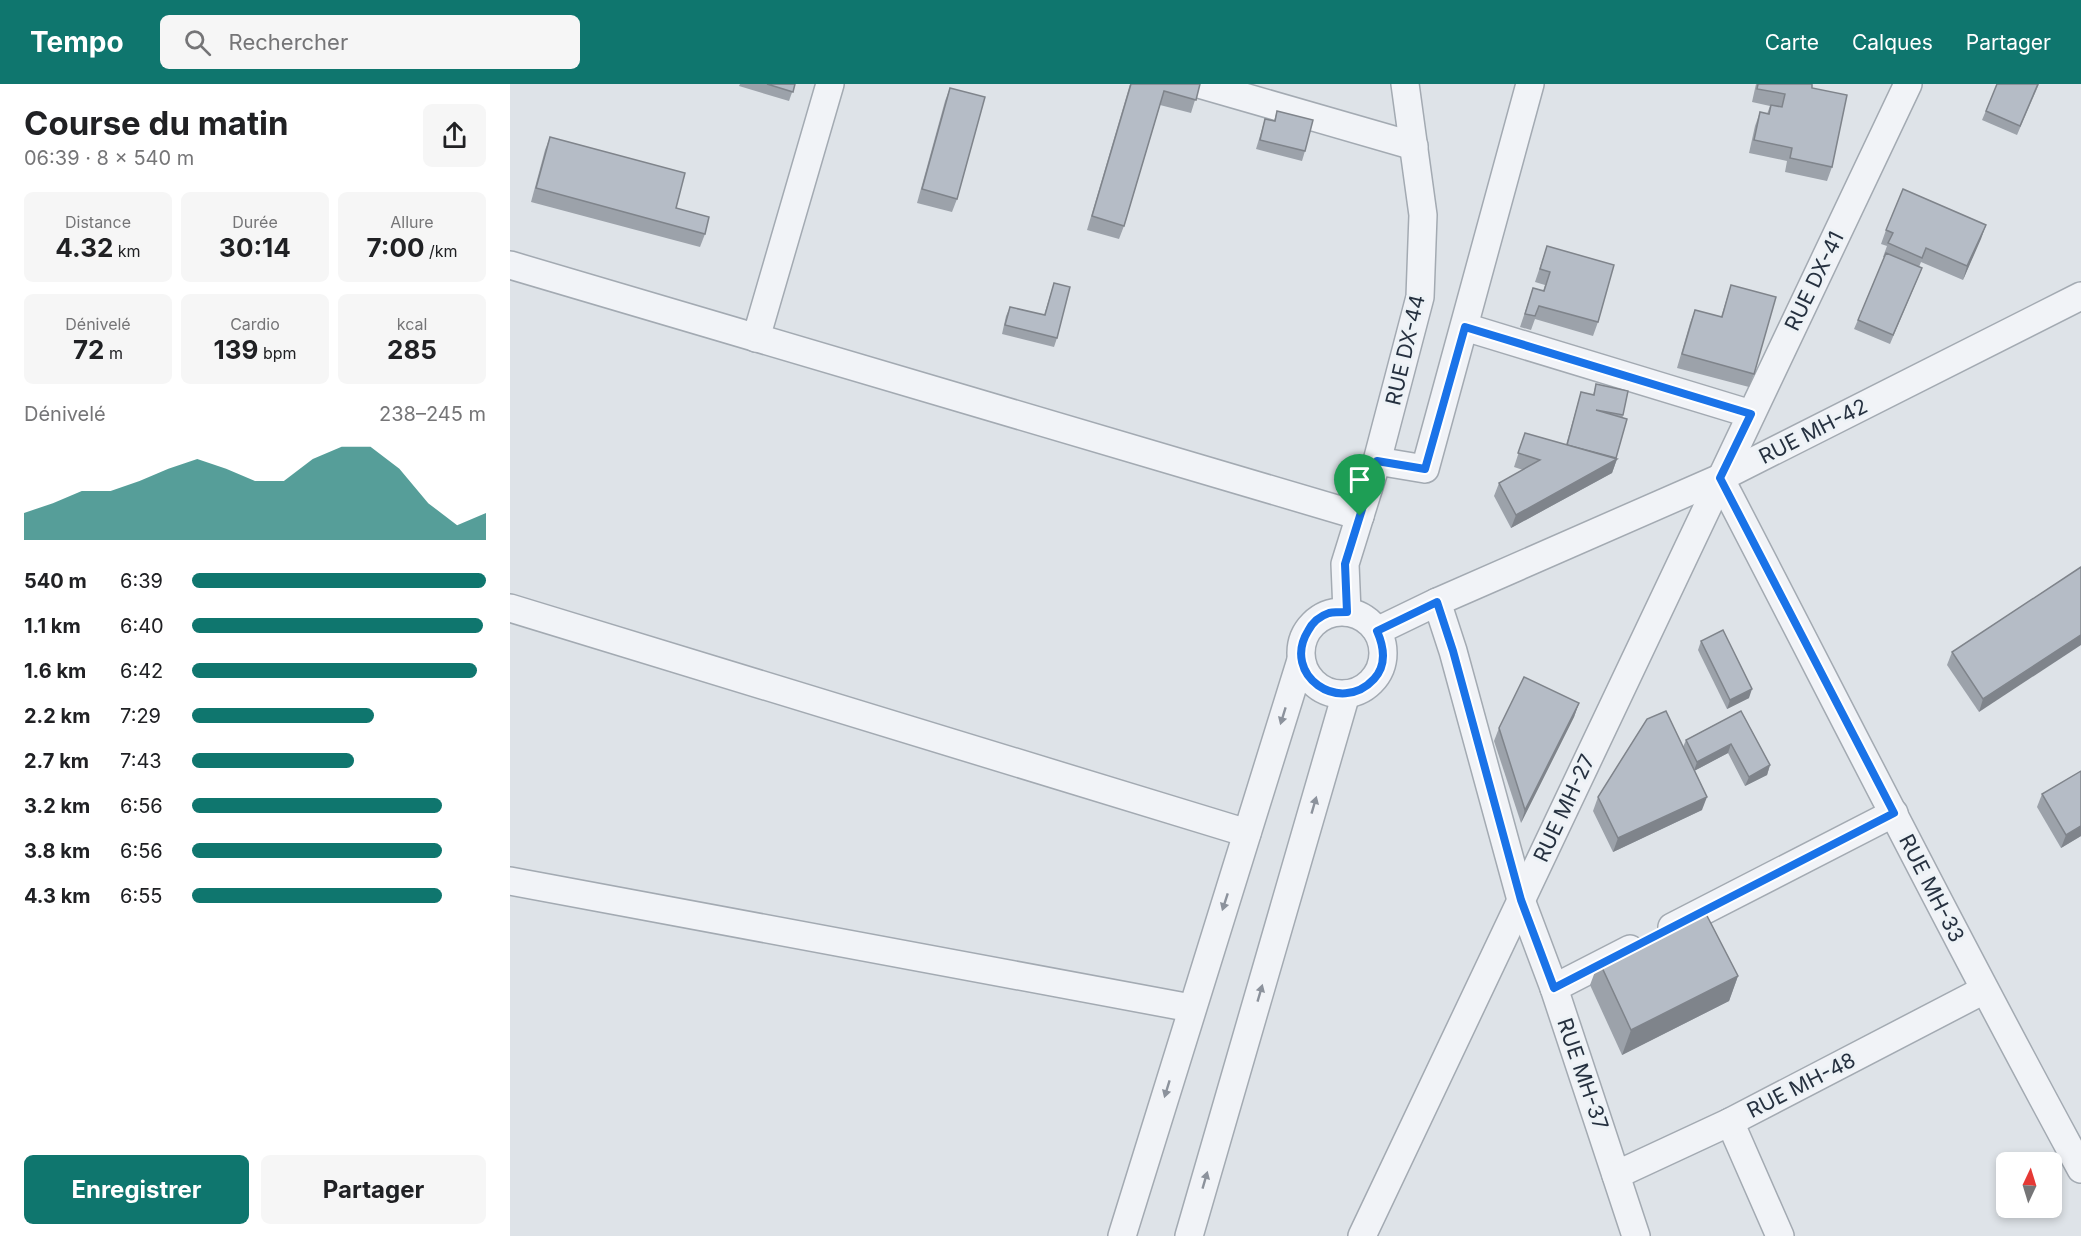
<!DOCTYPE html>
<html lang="fr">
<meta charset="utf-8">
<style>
:root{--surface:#fff;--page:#f6f6f6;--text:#202124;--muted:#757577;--accent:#0f766e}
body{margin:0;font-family:Inter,sans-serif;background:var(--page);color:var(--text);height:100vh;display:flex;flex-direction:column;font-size:22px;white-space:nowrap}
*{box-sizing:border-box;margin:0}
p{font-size:20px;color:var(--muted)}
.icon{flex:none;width:33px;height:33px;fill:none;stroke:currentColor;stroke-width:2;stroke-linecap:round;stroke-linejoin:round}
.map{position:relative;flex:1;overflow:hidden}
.side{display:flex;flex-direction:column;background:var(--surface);width:510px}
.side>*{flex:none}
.needle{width:39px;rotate:4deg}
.buttons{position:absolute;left:1486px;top:1068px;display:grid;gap:12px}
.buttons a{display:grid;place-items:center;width:66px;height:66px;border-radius:9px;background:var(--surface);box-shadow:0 3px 9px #0003;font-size:30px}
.pin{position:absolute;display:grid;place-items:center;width:51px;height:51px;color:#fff;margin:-62px -26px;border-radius:50% 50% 50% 0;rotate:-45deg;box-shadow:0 0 6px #0007}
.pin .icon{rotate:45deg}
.round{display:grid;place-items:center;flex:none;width:63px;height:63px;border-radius:9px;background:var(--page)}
.head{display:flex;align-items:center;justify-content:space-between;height:102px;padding:0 24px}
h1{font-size:33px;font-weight:700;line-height:45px}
.stats{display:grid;grid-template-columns:repeat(3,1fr);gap:9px;height:102px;padding:6px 24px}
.stats div{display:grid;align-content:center;border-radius:9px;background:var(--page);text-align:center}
.stats b{font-size:26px;font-weight:700}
.stats small{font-size:16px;font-weight:400}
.stats p{font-size:16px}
.chart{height:168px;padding:12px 24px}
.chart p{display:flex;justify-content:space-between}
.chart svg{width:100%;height:108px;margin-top:6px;fill:var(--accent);opacity:.7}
.primary-button{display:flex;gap:12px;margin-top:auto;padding:12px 24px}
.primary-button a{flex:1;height:69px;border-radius:9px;background:var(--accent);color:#fff;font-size:24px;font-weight:700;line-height:69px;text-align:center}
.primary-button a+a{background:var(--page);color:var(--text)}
ul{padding:0 24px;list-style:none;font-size:20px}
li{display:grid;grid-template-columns:96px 72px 1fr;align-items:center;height:45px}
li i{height:15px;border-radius:8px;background:var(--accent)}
header{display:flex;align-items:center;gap:36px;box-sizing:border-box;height:84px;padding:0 30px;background:var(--accent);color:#fff}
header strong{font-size:28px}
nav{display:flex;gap:33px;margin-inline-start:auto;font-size:21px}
.search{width:420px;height:54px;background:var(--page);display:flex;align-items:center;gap:15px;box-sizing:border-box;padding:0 21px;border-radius:9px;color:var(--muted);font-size:22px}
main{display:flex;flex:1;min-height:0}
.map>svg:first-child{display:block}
</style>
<header>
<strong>Tempo</strong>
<div class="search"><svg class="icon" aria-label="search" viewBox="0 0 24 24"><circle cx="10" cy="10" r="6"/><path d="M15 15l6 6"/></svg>Rechercher</div>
<nav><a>Carte</a><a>Calques</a><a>Partager</a></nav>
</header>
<main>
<section class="side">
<div class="head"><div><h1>Course du matin</h1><p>06:39 · 8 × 540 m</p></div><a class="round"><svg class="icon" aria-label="share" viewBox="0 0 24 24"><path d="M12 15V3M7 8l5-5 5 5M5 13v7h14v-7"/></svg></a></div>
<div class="stats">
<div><p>Distance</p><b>4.32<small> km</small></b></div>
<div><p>Durée</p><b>30:14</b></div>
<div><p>Allure</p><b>7:00<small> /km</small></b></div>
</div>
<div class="stats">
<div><p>Dénivelé</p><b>72<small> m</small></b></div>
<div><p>Cardio</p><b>139<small> bpm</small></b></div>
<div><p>kcal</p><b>285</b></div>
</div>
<div class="chart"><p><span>Dénivelé</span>238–245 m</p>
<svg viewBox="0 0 160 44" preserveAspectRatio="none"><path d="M0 44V33L10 29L20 24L30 24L40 20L50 15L60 11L70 15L80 20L90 20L100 11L110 6L120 6L130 15L140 29L150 38L160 33V44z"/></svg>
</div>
<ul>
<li><b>540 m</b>6:39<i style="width:100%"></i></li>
<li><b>1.1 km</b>6:40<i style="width:99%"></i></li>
<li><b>1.6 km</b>6:42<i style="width:97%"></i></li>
<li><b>2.2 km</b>7:29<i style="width:62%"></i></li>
<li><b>2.7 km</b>7:43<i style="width:55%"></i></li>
<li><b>3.2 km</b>6:56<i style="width:85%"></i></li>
<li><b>3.8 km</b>6:56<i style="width:85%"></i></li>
<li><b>4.3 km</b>6:55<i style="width:85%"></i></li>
</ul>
<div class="primary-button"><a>Enregistrer</a><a>Partager</a></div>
</section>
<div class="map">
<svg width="1571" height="1152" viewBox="0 0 1571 1152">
<rect width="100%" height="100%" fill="#dee3e8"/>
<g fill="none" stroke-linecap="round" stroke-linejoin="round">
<defs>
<g id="minor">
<polyline points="689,0 904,62"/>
<polyline points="0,181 850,432"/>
<polyline points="955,243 1241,330"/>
<polyline points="246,254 320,0"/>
<polyline points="867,377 915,385 1020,0"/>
<path d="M1210,394c120,231 237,463 361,691"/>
<polyline points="927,518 943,567 1011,816 1044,904 1126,1152"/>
<polyline points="0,524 737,749"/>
<circle cx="832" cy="569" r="41"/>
<polyline points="837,528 835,480 867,377 910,213 913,131 895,0"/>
<polyline points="867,547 927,518 1210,394 1571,212"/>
<polyline points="0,797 681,924"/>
<polyline points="1162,843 1384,729"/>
<polyline points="1044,904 1120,865"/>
<polyline points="1220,1038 1270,1152"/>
<polyline points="1106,1091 1220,1038 1474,906"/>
<polyline points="612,1152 791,576"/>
<polyline points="679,1152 836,610"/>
<polyline points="852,1152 1398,0"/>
</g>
</defs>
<use href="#minor" stroke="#a3aab2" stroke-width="30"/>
<use href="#minor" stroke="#f1f3f7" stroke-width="27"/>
</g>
<g fill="#9ca2aa">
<polygon points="230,0 285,0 279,17 229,2"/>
<polygon points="620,0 690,0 681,29 650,21 614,142 609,155 577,146"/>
<polygon points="1246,0 1302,0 1302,4 1322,83 1317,97 1275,88 1277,77 1239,69 1245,42 1250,28 1257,30 1260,22 1242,18"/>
<polygon points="1487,0 1529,0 1507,51 1472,36"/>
<polygon points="440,4 447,115 442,128 407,119 435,17"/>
<polygon points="767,27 795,67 792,77 746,65 755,35 764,37"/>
<polygon points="40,53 195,150 190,163 21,118 35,66"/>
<polygon points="1476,141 1453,196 1411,178 1409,183 1412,184 1408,194 1380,260 1344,245 1375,173 1373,173 1377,162 1371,160 1376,146"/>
<polygon points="1037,162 1088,238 1083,252 1025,235 1021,246 1010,243 1023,204 1033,207 1035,201 1025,198"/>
<polygon points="544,199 547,254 544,263 492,250 496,232 500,223 534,231"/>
<polygon points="1221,201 1244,290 1239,303 1167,284 1180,239 1185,226 1211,233"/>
<polygon points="1086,300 1113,331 1106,375 1107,375 1102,389 1001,444 984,412 989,399 1013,386 1004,383 1015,349 1056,361 1071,308 1083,311"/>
<polygon points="1571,483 1469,628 1437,581 1442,568"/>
<polygon points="1191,557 1239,614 1217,625 1188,566"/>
<polygon points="1069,619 1064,633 1011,739 984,657 989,644"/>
<polygon points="1231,627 1260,681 1257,691 1235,702 1218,669 1184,687 1192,726 1103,768 1083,727 1088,713 1173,663 1176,656"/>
<polygon points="1532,710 1571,752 1551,764 1527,723"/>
<polygon points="1089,877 1228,892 1219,917 1112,971 1080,901"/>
</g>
<g fill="#7f848b">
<polygon points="1476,141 1471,155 1453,196 1457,182"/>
<polygon points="1107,375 1102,389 1001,444 1006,431"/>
<polygon points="1571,551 1571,561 1469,628 1473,615"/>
<polygon points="1242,605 1239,614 1217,625 1220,616"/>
<polygon points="1069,619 1064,633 1011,739 1015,726"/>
<polygon points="1221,660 1218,669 1184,687 1187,678"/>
<polygon points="1260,681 1257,691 1235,702 1239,693"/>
<polygon points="1197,713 1192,726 1103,768 1108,754"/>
<polygon points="1571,742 1571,752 1551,764 1556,751"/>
<polygon points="1228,892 1219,917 1112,971 1121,946"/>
</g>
<g fill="#b5bcc6" stroke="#7f848b" stroke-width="1.5">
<polygon points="257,0 285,0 283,8"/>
<polygon points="621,0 690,0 686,16 654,7 614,142 582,132"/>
<polygon points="1248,0 1302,0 1302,4 1337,11 1322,83 1280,74 1282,64 1244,56 1250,28 1259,30 1261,21 1272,23 1275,10 1247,5"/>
<polygon points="1487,0 1528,0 1510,42 1476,27"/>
<polygon points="440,4 475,13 447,115 412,105"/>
<polygon points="767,27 803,36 795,67 750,56 755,35 765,37"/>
<polygon points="40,53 175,89 166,124 199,133 195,150 26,104"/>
<polygon points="1393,105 1476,141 1457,182 1416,164 1412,174 1378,159 1383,149 1376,146"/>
<polygon points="1037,162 1104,181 1088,238 1029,222 1025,232 1015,230 1023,204 1034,207 1040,188 1030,185"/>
<polygon points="1376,169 1412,184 1383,251 1348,236"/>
<polygon points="544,199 560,203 547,254 495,241 500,223 535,231"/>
<polygon points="1221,201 1266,213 1244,290 1172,270 1185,226 1212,233"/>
<polygon points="1086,300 1118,307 1113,331 1086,326 1117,335 1106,374 1057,361 1071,308 1084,311"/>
<polygon points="1015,349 1107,375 1006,431 989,399 1030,376 1008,369"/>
<polygon points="1571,483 1571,551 1473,615 1442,568"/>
<polygon points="1213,546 1242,605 1220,616 1191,557"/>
<polygon points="1014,593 1069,619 1015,726 989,644"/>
<polygon points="1156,627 1197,713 1108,754 1088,713 1137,635"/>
<polygon points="1231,627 1260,681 1239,693 1221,660 1187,678 1176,656"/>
<polygon points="1571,687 1571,742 1556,751 1532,710"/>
<polygon points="1194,826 1228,892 1121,946 1089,877"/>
</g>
<defs><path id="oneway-solid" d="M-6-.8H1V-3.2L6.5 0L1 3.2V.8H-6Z" transform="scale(1.5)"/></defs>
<g fill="#8c929c">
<use href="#oneway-solid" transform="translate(773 632) rotate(107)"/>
<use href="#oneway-solid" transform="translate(804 721) rotate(-74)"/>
<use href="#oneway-solid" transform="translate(715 818) rotate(108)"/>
<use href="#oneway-solid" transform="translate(750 909) rotate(-74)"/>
<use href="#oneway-solid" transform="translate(657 1005) rotate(107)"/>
<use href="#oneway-solid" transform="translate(695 1096) rotate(-74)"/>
</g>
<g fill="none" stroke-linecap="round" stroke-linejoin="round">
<defs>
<path id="route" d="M955,243l286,87 -31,64 174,335 -340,175 -33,-88 -68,-249 -16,-49 -60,29c7,16 10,34 -3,48 -34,37 -93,-4 -66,-48 4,-8 12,-15 21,-18 5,-1 13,-1 18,-1l-2,-48 32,-103 48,8z"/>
</defs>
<use href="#route" stroke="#fff" stroke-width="12"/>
<use href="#route" stroke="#1a73e8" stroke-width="8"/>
</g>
<g text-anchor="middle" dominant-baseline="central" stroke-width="6" stroke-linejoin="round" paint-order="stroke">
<g font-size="21" fill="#263140" stroke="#edf2f6">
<text transform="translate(1304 197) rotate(-64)">RUE DX-41</text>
<text transform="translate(895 266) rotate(-77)">RUE DX-44</text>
<text transform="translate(1303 347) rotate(-27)">RUE MH-42</text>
<text transform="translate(1054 724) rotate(-65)">RUE MH-27</text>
<text transform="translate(1422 804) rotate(63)">RUE MH-33</text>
<text transform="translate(1073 990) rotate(71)">RUE MH-37</text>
<text transform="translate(1291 1001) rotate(-27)">RUE MH-48</text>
</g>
</g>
</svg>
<div class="buttons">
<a><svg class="needle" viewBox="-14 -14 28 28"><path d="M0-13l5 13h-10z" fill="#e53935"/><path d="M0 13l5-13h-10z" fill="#757577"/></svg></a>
</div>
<div class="pin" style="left:850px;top:432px;background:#1e9e55"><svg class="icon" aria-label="arrive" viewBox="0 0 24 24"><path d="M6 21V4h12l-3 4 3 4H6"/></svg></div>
</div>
</main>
